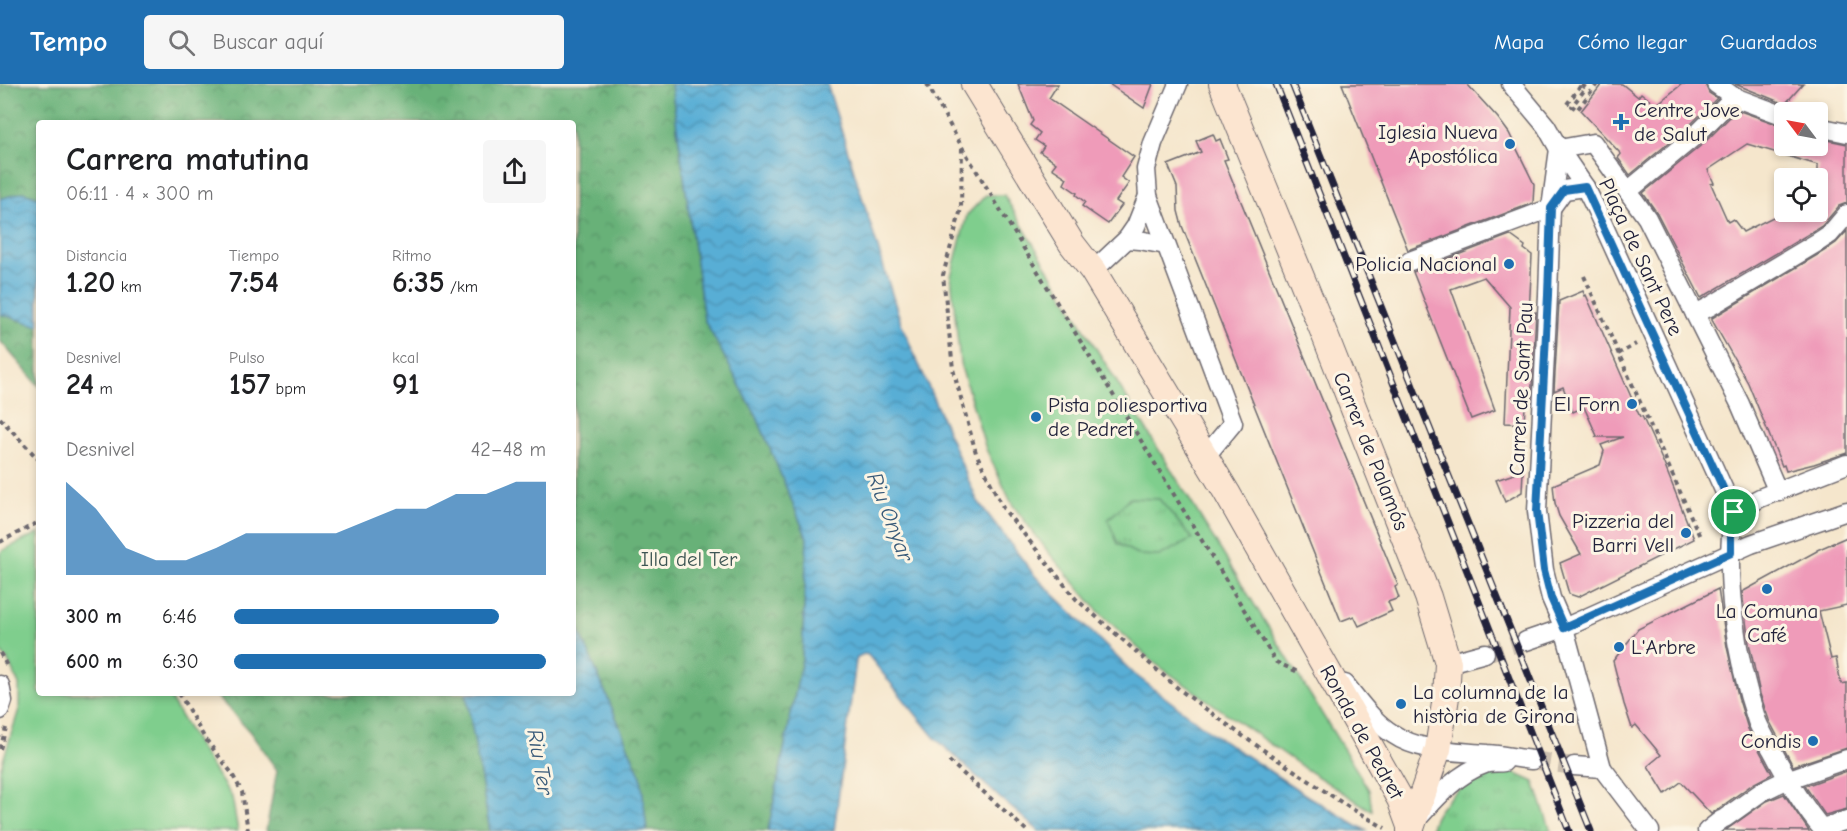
<!DOCTYPE html>
<html lang="es">
<meta charset="utf-8">
<style>
:root{--surface:#fff;--page:#f6f6f6;--text:#202124;--muted:#757577;--accent:#1f6fb2}
body{margin:0;font-family:"Comic Neue",sans-serif;background:var(--page);color:var(--text);height:100vh;display:flex;flex-direction:column;font-size:22px;white-space:nowrap}
*{box-sizing:border-box;margin:0}
p{font-size:20px;color:var(--muted)}
.icon{flex:none;width:33px;height:33px;fill:none;stroke:currentColor;stroke-width:2;stroke-linecap:round;stroke-linejoin:round}
.map{position:relative;flex:1;overflow:hidden}
.drawer{position:absolute;left:36px;top:36px;width:540px;height:576px;display:flex;flex-direction:column;background:var(--surface);border-radius:6px;box-shadow:0 3px 9px #0003}
.drawer>*{flex:none}
.needle{width:39px;rotate:302deg}
.tools{position:absolute;left:1774px;top:18px;display:grid;gap:12px}
.tools a{display:grid;place-items:center;width:54px;height:54px;border-radius:6px;background:var(--surface);box-shadow:0 3px 9px #0003;font-size:30px}
.pin{position:absolute;display:grid;place-items:center;width:51px;height:51px;color:#fff;margin:-26px;border:3px solid #fff;border-radius:50%;box-shadow:0 2px 6px #0007}
.round{display:grid;place-items:center;flex:none;width:63px;height:63px;border-radius:6px;background:var(--page)}
.headline{display:flex;align-items:center;justify-content:space-between;height:102px;padding:0 30px}
h1{font-size:33px;font-weight:600;line-height:45px}
.stats{display:grid;grid-template-columns:repeat(3,1fr);gap:9px;height:102px;padding:6px 30px}
.stats div{display:grid;align-content:center}
.stats b{font-size:30px;font-weight:600}
.stats small{font-size:16px;font-weight:400}
.stats p{font-size:16px}
.chart{height:168px;padding:12px 30px}
.chart p{display:flex;justify-content:space-between}
.chart svg{width:100%;height:108px;margin-top:6px;fill:var(--accent);opacity:.7}
ul{padding:0 30px;list-style:none;font-size:20px}
li{display:grid;grid-template-columns:96px 72px 1fr;align-items:center;height:45px}
li i{height:15px;border-radius:8px;background:var(--accent)}
header{display:flex;align-items:center;gap:36px;box-sizing:border-box;height:84px;padding:0 30px;background:var(--accent);color:#fff}
header strong{font-size:28px}
nav{display:flex;gap:33px;margin-inline-start:auto;font-size:21px}
.search{width:420px;height:54px;background:var(--page);display:flex;align-items:center;gap:15px;box-sizing:border-box;padding:0 21px;border-radius:6px;color:var(--muted);font-size:22px}
.map>svg:first-child{display:block}
</style>
<header>
<strong>Tempo</strong>
<div class="search"><svg class="icon" aria-label="search" viewBox="0 0 24 24"><circle cx="10" cy="10" r="6"/><path d="M15 15l6 6"/></svg>Buscar aquí</div>
<nav><a>Mapa</a><a>Cómo llegar</a><a>Guardados</a></nav>
</header>
<div class="map">
<svg width="1847" height="747" viewBox="0 0 1847 747">
<defs>
<pattern id="forest-crowns" width="20" height="18" patternUnits="userSpaceOnUse" patternTransform="scale(1.5)"><rect width="20" height="18" fill="#67b178"/><path d="M2 6a3 3 0 1 1 6 0M12 15a3 3 0 1 1 6 0" fill="none" stroke="#549064"/></pattern>
<pattern id="park-tufts" width="24" height="20" patternUnits="userSpaceOnUse" patternTransform="scale(1.5)"><rect width="24" height="20" fill="#7fce8d"/><path d="M3 7l-1-3M5 7V3M7 7l1-3M15 17l-1-3M17 17v-4M19 17l1-3" fill="none" stroke="#6db17b"/></pattern>
<pattern id="water-waves" width="16" height="10" patternUnits="userSpaceOnUse" patternTransform="scale(1.5)"><rect width="16" height="10" fill="#59aed5"/><path d="M0 5q4-4 8 0t8 0" fill="none" stroke="#498dae"/></pattern>
</defs>
<rect width="100%" height="100%" fill="#fcf5e5"/>
<filter id="ink" filterUnits="userSpaceOnUse"><feTurbulence type="fractalNoise" baseFrequency=".0167" numOctaves="2"/><feDisplacementMap in="SourceGraphic" scale="12" xChannelSelector="R" yChannelSelector="G"/><feConvolveMatrix kernelMatrix="1 2 1 2 8 2 1 2 1" color-interpolation-filters="sRGB"/></filter>
<filter id="wash" filterUnits="userSpaceOnUse"><feTurbulence type="fractalNoise" baseFrequency=".008" numOctaves="4" result="noise"/><feDisplacementMap in="SourceGraphic" scale="24" xChannelSelector="R" yChannelSelector="G"/><feGaussianBlur stdDeviation="1.35" result="paint"/><feColorMatrix in="noise" values="0 0 0 0 0 0 0 0 0 0 0 0 0 0 0 0 0 1.4 0 .05"/><feComposite in="paint" operator="in"/></filter>
<g filter="url(#wash)">
<rect width="100%" height="100%" fill="#f5e6cc"/>
<g fill="#7fce8d" stroke="#507864" stroke-width="1.5">
<polygon points="986,111 1004,111 1094,261 1369,706 1372,727 1307,686 1153,578 1099,528 1049,469 1012,420 986,365 960,279 951,192 967,131"/>
<polygon points="39,449 39,609 167,609 200,665 232,713 238,747 0,747 0,686 19,625 19,601 7,575 0,567 0,469 3,466"/>
</g>
<g fill="url(#forest-crowns)" stroke="#446a5a" stroke-width="1.5">
<polygon points="0,0 671,0 704,235 757,333 807,454 802,575 768,747 647,747 641,693 573,532 573,39 39,39 39,113 23,108 0,115"/>
<polygon points="0,230 39,242 39,302 2,259 0,256"/>
<polygon points="214,609 466,609 490,747 266,747 277,686 250,648"/>
</g>
<g fill="url(#park-tufts)" stroke="#507864" stroke-width="1.5">
<polygon points="1130,414 1159,415 1193,455 1159,472 1139,471 1118,460 1108,436"/>
<path d="M1512,688l22,10 17,49h-121c4,-24 35,-52 59,-57 7,-1 16,-1 23,-2z"/>
</g>
<g fill="url(#water-waves)" stroke="#3e6888" stroke-width="1.5">
<polygon points="671,0 827,0 901,239 977,416 1035,492 1134,590 1216,652 1309,713 1367,747 1039,747 1000,714 934,653 868,571 864,570 857,573 856,577 834,747 768,747 802,575 807,454 757,333 704,235"/>
<polygon points="23,108 39,113 39,242 0,230 0,115"/>
<polygon points="573,532 641,693 647,747 490,747 466,609 573,609"/>
</g>
<g id="blocks">
<g fill="#ef9bb9" fill-rule="evenodd">
<polygon points="1018,0 1058,0 1049,14 1134,73 1121,93 1129,99 1116,117 1122,121 1108,140 1082,122 1085,118 1076,111 1077,109 1064,100 1067,94 1052,84 1056,79 1040,68 1044,62 1035,56 1040,49 1030,41 1033,37"/>
<polygon points="1109,0 1153,0 1144,24"/>
<polygon points="1342,0 1467,0 1498,34 1509,49 1534,100 1533,119 1408,166"/>
<polygon points="1602,0 1622,0 1638,13 1641,9 1656,21 1682,0 1705,0 1709,9 1717,14 1689,42 1630,91 1618,74 1621,70 1581,27"/>
<polygon points="1735,0 1803,0 1785,20"/>
<path d="M1737,26l48,17v19h33v-8l29,6v59l-8,3 -17,20 -10,6 -111,66 -44,-85 -14,-20 61,-50zM1747,60l71,21v47l-33,-1 -42,21 -10,-13 -5,3 -17,-38 3,-1 -6,-13z"/>
<polygon points="1213,50 1216,57 1220,55 1228,75 1224,76 1398,501 1395,503 1399,514 1388,518 1392,527 1359,542 1354,532 1341,537 1182,142 1178,127 1177,103 1168,81 1201,68 1196,57"/>
<polygon points="1847,147 1847,369 1814,380 1786,387 1784,381 1782,382 1748,299 1712,236 1712,234 1824,167 1836,159"/>
<polygon points="1510,151 1525,162 1524,165 1532,171 1529,230 1536,228 1531,319 1525,322 1524,340 1505,339 1510,223 1484,193 1451,205 1495,326 1471,335 1413,188"/>
<polygon points="1583,207 1585,212 1586,211 1640,333 1642,332 1664,380 1694,455 1578,513 1569,510 1560,479 1581,470 1559,432 1555,419 1553,401 1600,381 1604,367 1601,361 1623,353 1595,353 1597,352 1584,323 1573,328 1563,303 1554,307 1559,217"/>
<polygon points="1523,387 1522,408 1505,418 1496,396"/>
<polygon points="1847,453 1847,521 1819,527 1831,575 1836,574 1841,600 1847,599 1847,664 1793,682 1769,636 1760,610 1749,559 1742,508 1817,467 1817,466"/>
<polygon points="1718,505 1727,563 1739,616 1748,645 1772,690 1753,700 1711,730 1681,698 1665,710 1648,682 1661,671 1636,641 1632,644 1624,620 1613,577 1638,545"/>
<polygon points="1847,687 1847,725 1825,731 1805,702"/>
<polygon points="1784,710 1809,747 1726,746 1767,717"/>
</g>
</g>
</g>
<g filter="url(#ink)">
<use href="#blocks" fill-opacity="0" stroke="#6c676e" stroke-width="1.5"/>
<g fill="none" stroke-linecap="round" stroke-linejoin="round">
<g stroke="#cbbfaf" stroke-width="18" stroke-dasharray="18 9" stroke-linecap="butt">
<polyline points="1485,569 1526,557"/>
<polyline points="1532,676 1574,682"/>
</g>
<defs>
<g id="street">
<polyline points="1178,0 1153,59 1146,85 1148,112 1233,339 1205,373"/>
<path d="M1511,0l35,42 13,23 26,38 11,22 138,303c-11,66 2,146 23,209 4,10 10,20 15,29 15,28 31,57 52,81"/>
<polyline points="1716,0 1734,13 1785,32"/>
<polyline points="1818,43 1847,49"/>
<polyline points="1559,65 1551,124 1548,211 1537,427 1544,486 1551,514 1564,544 1602,684 1650,747"/>
<polyline points="1559,65 1593,59 1647,134 1740,320 1778,408"/>
<polyline points="1628,107 1697,50 1734,13"/>
<polyline points="1127,155 1139,156 1166,161"/>
<polyline points="1410,177 1551,124 1564,106 1585,103"/>
<polyline points="1093,187 1127,155 1136,142 1148,112"/>
<polyline points="1695,230 1709,223 1818,158 1830,150 1847,130"/>
<polyline points="1734,428 1760,414 1847,380"/>
<polyline points="1526,557 1564,544 1751,460 1847,427"/>
<polyline points="1448,579 1485,569"/>
<path d="M1345,600c14,17 28,38 48,50 26,18 63,17 94,20 15,1 30,4 45,6"/>
<polyline points="0,601 3,617 0,626"/>
<polyline points="1574,682 1602,684"/>
<polyline points="1763,707 1784,697 1847,675"/>
<path d="M1419,733c18,-20 39,-44 66,-53 5,-2 13,-1 19,-2"/>
<polyline points="1725,734 1760,709"/>
<polyline points="1822,744 1847,736"/>
<polyline points="1707,747 1721,736"/>
</g>
<g id="secondary">
<polyline points="974,0 1072,160 1093,187 1227,409 1400,715 1411,745"/>
<polyline points="1222,0 1326,254 1428,513 1448,579 1446,613 1438,665 1410,747"/>
</g>
</defs>
<use href="#street" stroke="#6c676e" stroke-width="21"/>
<use href="#secondary" stroke="#6c676e" stroke-width="28"/>
<g stroke="#6c676e" stroke-width="4" stroke-dasharray="4.5 4.5" stroke-linecap="butt">
<polyline points="927,0 962,63 1276,578 1300,589"/>
<polyline points="1582,1 1586,4 1572,22 1577,26 1597,0"/>
<polyline points="1567,20 1582,0"/>
<polyline points="962,64 961,125 943,191 953,285 976,369 1003,424 1076,515 1180,606 1247,655 1347,722 1385,744"/>
<polyline points="1584,192 1701,455"/>
<polyline points="1618,270 1636,260"/>
<polyline points="0,334 39,376"/>
<polyline points="0,458 39,438"/>
<polyline points="0,569 7,582"/>
<polyline points="179,609 204,653 231,688 242,708 248,747"/>
<polyline points="0,665 6,644"/>
<polyline points="949,677 1027,747"/>
</g>
<use href="#street" stroke="#fff" stroke-width="18"/>
<use href="#secondary" stroke="#fce5d0" stroke-width="26"/>
<defs>
<g id="rail">
<polyline points="1276,0 1569,747"/>
<polyline points="1292,0 1591,747"/>
</g>
</defs>
<use href="#rail" stroke="#22223b" stroke-width="7"/>
<use href="#rail" stroke="#fcf5e5" stroke-width="4.5" stroke-dasharray="14" stroke-linecap="butt"/>
</g>
</g>
<g fill="none" stroke-linecap="round" stroke-linejoin="round" filter="url(#ink)">
<defs>
<polygon id="route" points="1585,103 1734,428 1731,450 1731,469 1564,544 1551,514 1544,486 1537,427 1548,211 1551,124 1564,106"/>
</defs>
<use href="#route" stroke="#fff" stroke-width="12"/>
<use href="#route" stroke="#1f6fb2" stroke-width="8"/>
</g>
<g fill="#1f6fb2" stroke="#fcf5e5" stroke-width="2">
<path d="M1618 29h6v6h6v6h-6v6h-6v-6h-6v-6h6z"/>
<circle cx="1510" cy="60" r="6"/>
<circle cx="1509" cy="180" r="6"/>
<circle cx="1632" cy="320" r="6"/>
<circle cx="1036" cy="333" r="6"/>
<circle cx="1686" cy="449" r="6"/>
<circle cx="1767" cy="505" r="6"/>
<circle cx="1619" cy="563" r="6"/>
<circle cx="1401" cy="620" r="6"/>
<circle cx="1813" cy="657" r="6"/>
</g>
<g text-anchor="middle" dominant-baseline="central" stroke-width="6" stroke-linejoin="round" paint-order="stroke">
<g font-size="21" fill="#22223b" stroke="#fcf5e5" text-anchor="end">
<text x="1634" y="26" text-anchor="start">Centre Jove<tspan x="1634" dy="24">de Salut</tspan></text>
<text x="1498" y="48">Iglesia Nueva<tspan x="1498" dy="24">Apostólica</tspan></text>
<text x="1497" y="180">Policia Nacional</text>
<text x="1620" y="320">El Forn</text>
<text x="1048" y="321" text-anchor="start">Pista poliesportiva<tspan x="1048" dy="24">de Pedret</tspan></text>
<text x="1674" y="437">Pizzeria del<tspan x="1674" dy="24">Barri Vell</tspan></text>
<text x="1767" y="527" text-anchor="middle">La Comuna<tspan x="1767" dy="24">Café</tspan></text>
<text x="1631" y="563" text-anchor="start">L'Arbre</text>
<text x="1413" y="608" text-anchor="start">La columna de la<tspan x="1413" dy="24">història de Girona</tspan></text>
<text x="1801" y="657">Condis</text>
</g>
<g font-size="21" fill="#22223b" stroke="#fcf5e5">
<text transform="translate(1641 173) rotate(65)">Plaça de Sant Pere</text>
<text transform="translate(1521 305) rotate(-87)">Carrer de Sant Pau</text>
<text transform="translate(1371 367) rotate(68)">Carrer de Palamós</text>
<text transform="translate(1362 648) rotate(61)">Ronda de Pedret</text>
</g>
<g font-size="21" fill="#3e5654" stroke="#fcf5e5">
<text x="689" y="475">Illa del Ter</text>
</g>
<g font-size="22" font-style="italic" fill="#385a79" stroke="#fcf5e5">
<text transform="translate(890 433) rotate(69)">Riu Onyar</text>
<text transform="translate(540 678) rotate(80)">Riu Ter</text>
</g>
</g>
</svg>
<div class="tools">
<a><svg class="needle" viewBox="-14 -14 28 28"><path d="M0-13l5 13h-10z" fill="#e53935"/><path d="M0 13l5-13h-10z" fill="#757577"/></svg></a>
<a><svg class="icon" aria-label="locate" viewBox="0 0 24 24"><circle cx="12" cy="12" r="6"/><path d="M12 2v4M12 18v4M2 12h4M18 12h4"/></svg></a>
</div>
<div class="pin" style="left:1734px;top:428px;background:#1e9e55"><svg class="icon" aria-label="arrive" viewBox="0 0 24 24"><path d="M6 21V4h12l-3 4 3 4H6"/></svg></div>
<section class="drawer">
<div class="headline"><div><h1>Carrera matutina</h1><p>06:11 · 4 × 300 m</p></div><a class="round"><svg class="icon" aria-label="share" viewBox="0 0 24 24"><path d="M12 15V3M7 8l5-5 5 5M5 13v7h14v-7"/></svg></a></div>
<div class="stats">
<div><p>Distancia</p><b>1.20<small> km</small></b></div>
<div><p>Tiempo</p><b>7:54</b></div>
<div><p>Ritmo</p><b>6:35<small> /km</small></b></div>
</div>
<div class="stats">
<div><p>Desnivel</p><b>24<small> m</small></b></div>
<div><p>Pulso</p><b>157<small> bpm</small></b></div>
<div><p>kcal</p><b>91</b></div>
</div>
<div class="chart"><p><span>Desnivel</span>42–48 m</p>
<svg viewBox="0 0 160 44" preserveAspectRatio="none"><path d="M0 44V6L10 17L20 33L30 38L40 38L50 33L60 27L70 27L80 27L90 27L100 22L110 17L120 17L130 11L140 11L150 6L160 6V44z"/></svg>
</div>
<ul>
<li><b>300 m</b>6:46<i style="width:85%"></i></li>
<li><b>600 m</b>6:30<i style="width:100%"></i></li>
</ul>
</section>
</div>
